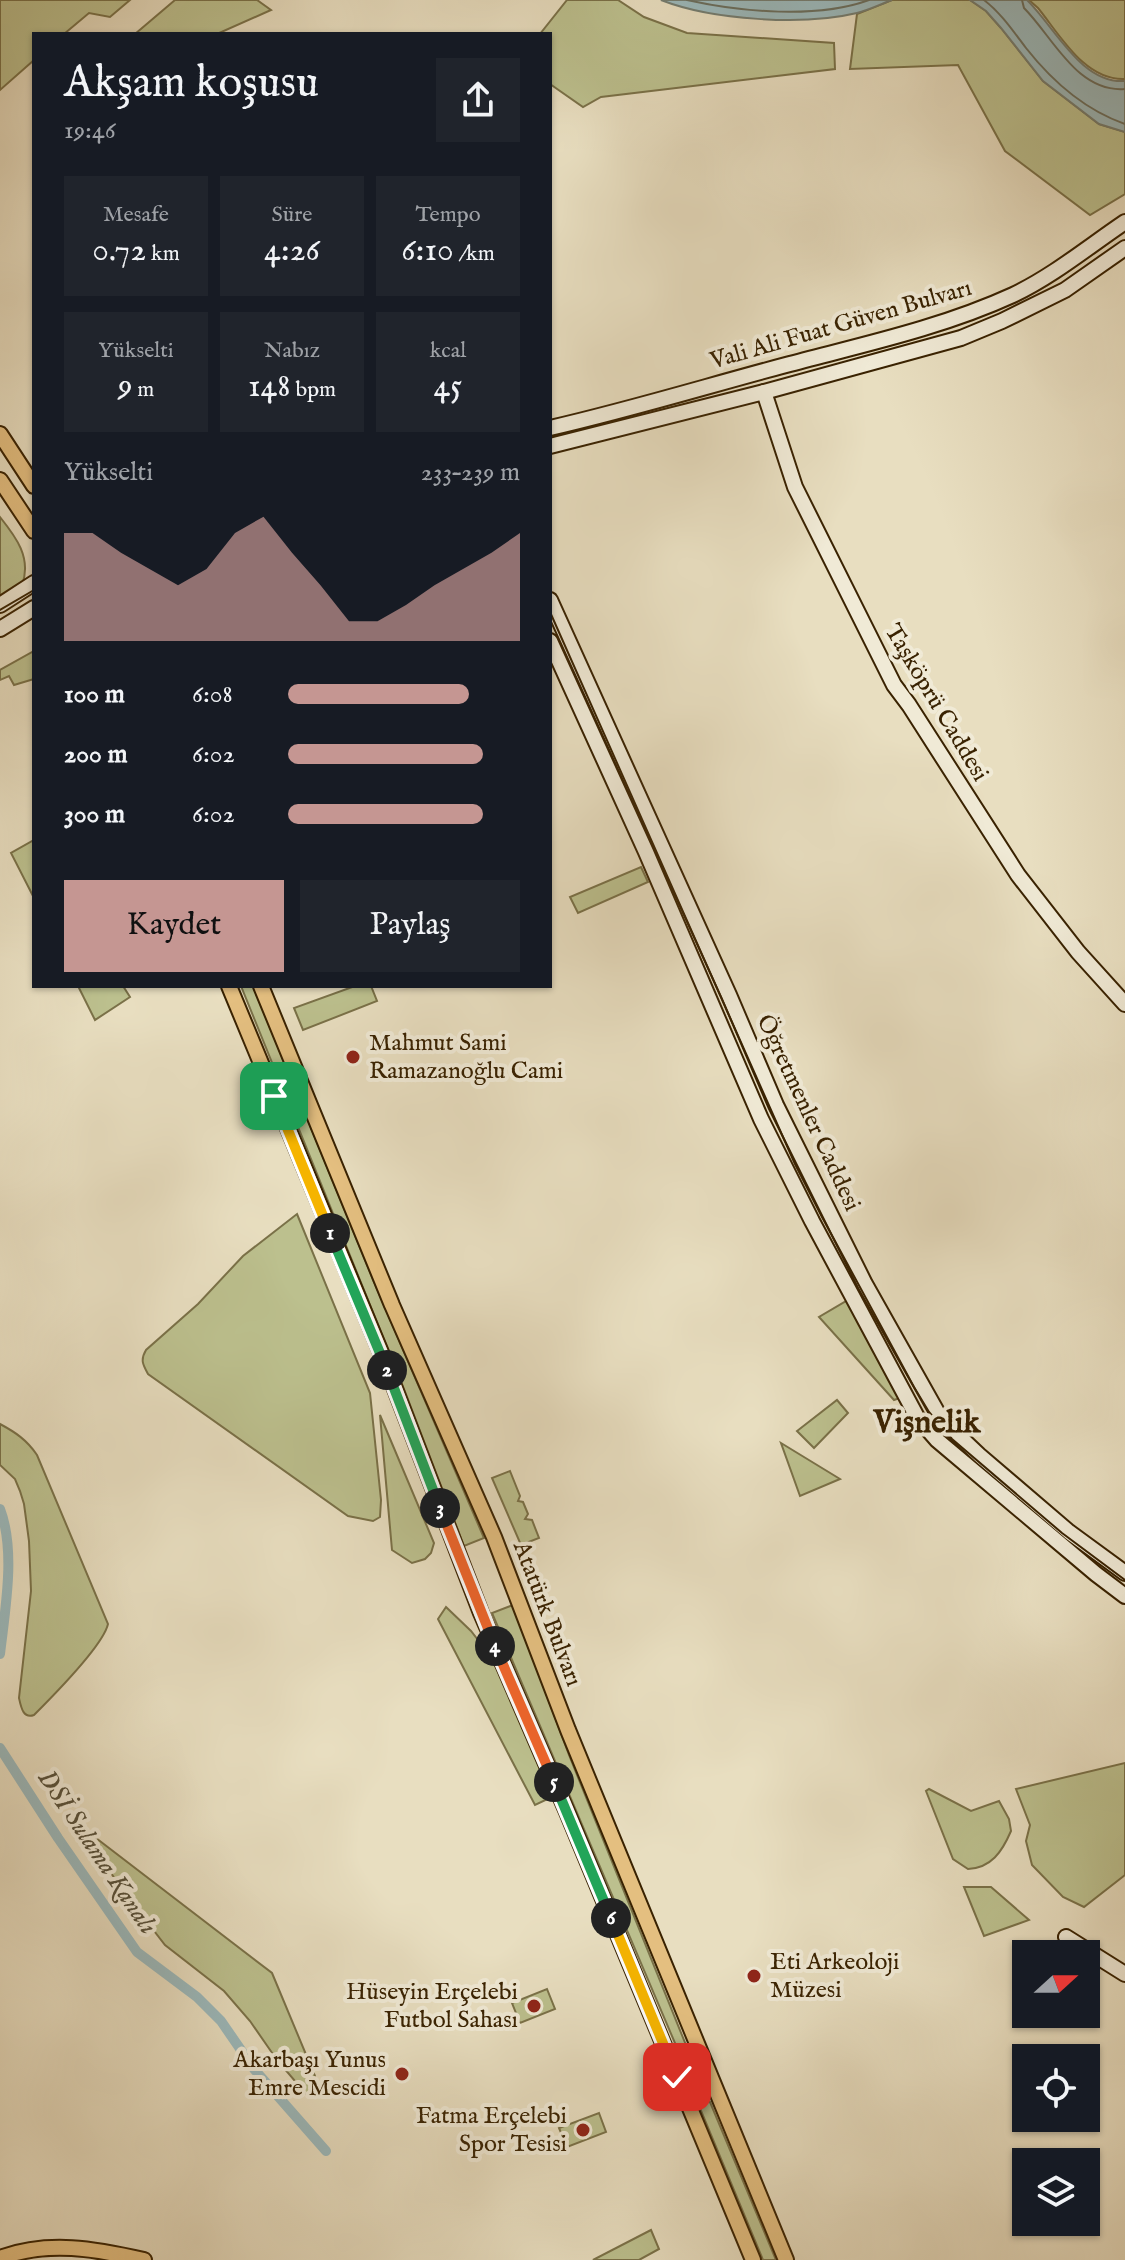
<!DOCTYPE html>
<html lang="tr">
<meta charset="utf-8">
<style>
:root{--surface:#171b24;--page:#20242c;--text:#f1f3f6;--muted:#9ea1a6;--accent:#c59692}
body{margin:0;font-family:"IM FELL English",serif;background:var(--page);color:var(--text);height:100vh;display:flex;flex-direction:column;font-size:30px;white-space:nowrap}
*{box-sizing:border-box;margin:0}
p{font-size:26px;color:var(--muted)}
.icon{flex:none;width:44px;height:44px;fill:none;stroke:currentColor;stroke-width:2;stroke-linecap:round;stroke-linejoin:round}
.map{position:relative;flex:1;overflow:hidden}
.side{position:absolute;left:32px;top:32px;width:520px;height:956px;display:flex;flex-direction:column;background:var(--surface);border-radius:0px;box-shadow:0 2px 6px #0004}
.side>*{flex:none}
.needle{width:52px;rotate:69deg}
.buttons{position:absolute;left:1012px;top:1940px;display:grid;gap:16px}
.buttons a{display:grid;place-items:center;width:88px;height:88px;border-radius:0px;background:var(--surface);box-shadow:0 2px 6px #0004;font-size:40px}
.pin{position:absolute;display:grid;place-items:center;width:68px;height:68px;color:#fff;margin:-34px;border-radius:16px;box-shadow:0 4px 12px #0006}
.km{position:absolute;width:40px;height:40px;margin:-20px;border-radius:50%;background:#222;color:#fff;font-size:22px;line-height:40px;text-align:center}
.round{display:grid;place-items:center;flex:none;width:84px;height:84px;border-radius:0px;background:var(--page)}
.overview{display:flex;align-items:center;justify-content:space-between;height:136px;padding:0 32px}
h1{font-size:44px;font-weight:600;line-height:60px}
.metrics{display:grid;grid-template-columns:repeat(3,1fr);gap:12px;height:136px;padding:8px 32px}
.metrics div{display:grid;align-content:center;border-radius:0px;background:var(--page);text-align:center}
.metrics b{font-size:34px;font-weight:600}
.metrics small{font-size:22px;font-weight:400}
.metrics p{font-size:22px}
.chart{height:224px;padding:16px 32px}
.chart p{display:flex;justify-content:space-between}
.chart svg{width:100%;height:144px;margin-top:8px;fill:var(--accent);opacity:.7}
.cta{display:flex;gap:16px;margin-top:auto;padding:16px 32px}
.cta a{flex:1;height:92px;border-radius:0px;background:var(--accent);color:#111;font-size:32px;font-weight:600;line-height:92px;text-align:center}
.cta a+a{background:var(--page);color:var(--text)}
ul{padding:0 32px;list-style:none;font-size:26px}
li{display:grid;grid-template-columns:128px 96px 1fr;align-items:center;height:60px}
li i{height:20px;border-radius:10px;background:var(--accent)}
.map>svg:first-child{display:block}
</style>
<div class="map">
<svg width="1125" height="2260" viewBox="0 0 1125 2260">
<rect width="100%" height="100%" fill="#e8dec0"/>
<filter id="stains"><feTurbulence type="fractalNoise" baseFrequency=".0025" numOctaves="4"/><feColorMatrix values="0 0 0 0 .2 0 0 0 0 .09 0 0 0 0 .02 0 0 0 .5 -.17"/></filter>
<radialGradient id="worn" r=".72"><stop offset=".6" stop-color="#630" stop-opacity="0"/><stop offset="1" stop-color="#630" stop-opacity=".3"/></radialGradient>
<g fill="#bcc08e" stroke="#7a7148" stroke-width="2">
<polygon points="0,0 130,0 110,17 89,13 64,34 34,34 34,60 0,90"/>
<polygon points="175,0 257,0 271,10 217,34 135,34"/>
<polygon points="567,0 618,0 644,17 687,33 834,43 835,69 601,97 583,107 550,84 550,34 540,34"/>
<polygon points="892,0 970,0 986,11 1001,28 1043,81 1099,124 1125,132 1125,194 1090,215 1005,151 958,65 850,69 857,14"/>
<path d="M1029,0h96v79c-40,2 -65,-44 -87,-71z"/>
<path d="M0,517c16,20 32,41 22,68l-22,14z"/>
<polygon points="34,651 34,679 14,685 9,676 0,680 0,670"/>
<polygon points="34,840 34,898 11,853"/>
<polygon points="641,867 648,882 578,913 570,897"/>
<polygon points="78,986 123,986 130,997 95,1020"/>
<polygon points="241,986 253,986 374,1282 484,1538 464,1546 404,1389"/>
<polygon points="355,986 371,986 377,1001 303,1030 294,1008"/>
<path d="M297,1214l73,179 11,107 -1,17 -7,4 -25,-5 -200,-142c-5,-9 -8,-14 -2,-24l52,-46 45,-48z"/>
<polygon points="848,1300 900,1398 894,1400 819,1317"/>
<polygon points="837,1400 848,1413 814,1448 797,1431"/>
<polygon points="380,1415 434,1543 431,1553 425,1559 412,1563 392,1550"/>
<path d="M0,1424c15,8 27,16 37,31l71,169c-5,22 -56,73 -74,91 -11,4 -13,-8 -15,-17l12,-107 -2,-50 -5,-37 -4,-13 -5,-12 -15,-14z"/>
<polygon points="781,1443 840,1479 800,1496"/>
<polygon points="510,1471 520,1496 518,1501 523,1502 528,1514 525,1519 532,1520 539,1538 521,1545 492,1478"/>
<polygon points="513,1605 569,1755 694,2065 686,2069 492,1613"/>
<polygon points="446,1607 471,1631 488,1653 501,1676 552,1797 535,1805 438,1619"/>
<polygon points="1125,1763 1125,1875 1084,1907 1063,1897 1032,1865 1026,1841 1030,1825 1016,1789"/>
<path d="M929,1789l42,22 28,-10 10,18 2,12c-9,21 -20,37 -43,38l-15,-10 -27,-68z"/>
<polygon points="79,1825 272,1973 315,2076 316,2089 306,2094 277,2060 250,2021 224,1991 165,1945 121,1888"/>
<polygon points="964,1887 991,1887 1029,1920 984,1936"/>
<polygon points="547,1989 555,2009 520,2023 512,2003"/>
<polygon points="703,2101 710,2102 776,2260 763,2260 699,2106"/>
<polygon points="599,2113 606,2132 567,2147 559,2128"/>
<polygon points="651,2230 659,2249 639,2260 593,2260"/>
</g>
<g fill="#9bb9bc" stroke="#747d71" stroke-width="2">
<path d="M661,0h231c-11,4 -23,10 -35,13 -54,13 -145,7 -196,-13z"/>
<path d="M970,0h57c28,27 54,84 98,81v51l-26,-8 -56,-43 -42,-53 -15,-17z"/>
</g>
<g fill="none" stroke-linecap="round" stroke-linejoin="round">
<g stroke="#6a6e5e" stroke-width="2">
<path d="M687,0c54,12 130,19 182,0"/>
<path d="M984,0c17,13 29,31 42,48 26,33 59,62 99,76"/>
<path d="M1022,0l2,8c29,29 53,85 101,81"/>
</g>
<g stroke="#9bb9bc" stroke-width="10">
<path d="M0,1509c16,42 5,101 0,145"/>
<polyline points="0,1748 58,1838 137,1952 197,1997 221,2021 254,2069 326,2151"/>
</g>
<defs>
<g id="secondary">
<polyline points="764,392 795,487 894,685 909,705 1018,875 1078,952 1125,1004"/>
<path d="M550,428c79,-18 157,-42 236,-63 75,-20 155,-37 227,-70 40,-19 75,-48 112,-73"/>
<polyline points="550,446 764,392 961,338 1002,321 1065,290 1125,248"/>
<polyline points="550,600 729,995 776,1105 865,1284 941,1419 979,1455 1069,1532 1125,1573"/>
<polyline points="0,605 34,583"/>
<polyline points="0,629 34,608"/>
<polyline points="550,641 646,852 761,1119 812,1221 917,1417 937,1440 1096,1574 1125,1596"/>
<polyline points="1066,1937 1125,1974"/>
</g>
<g id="primary">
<polyline points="0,434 34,486"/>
<polyline points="0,480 34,531"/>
<polyline points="229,986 382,1355 481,1613 567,1812 753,2260"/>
<polyline points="261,986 392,1305 494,1537 568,1730 786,2260"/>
<path d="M0,2258c48,-18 96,-9 144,2"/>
</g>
</defs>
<use href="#secondary" stroke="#392201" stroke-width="18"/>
<use href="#primary" stroke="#392201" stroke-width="18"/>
<use href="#secondary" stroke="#f0ead6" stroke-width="14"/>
<use href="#primary" stroke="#e4bf80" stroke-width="14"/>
<g stroke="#392201" stroke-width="2">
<polyline points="0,610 34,590"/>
<polyline points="550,612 795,1164 822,1217 914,1387 929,1412 952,1439 1062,1533 1125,1580"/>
</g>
</g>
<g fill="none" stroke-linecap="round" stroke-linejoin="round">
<defs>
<polyline id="split-1" points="274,1096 330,1233"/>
<polyline id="split-2" points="330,1233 387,1370"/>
<polyline id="split-3" points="387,1370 440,1508"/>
<polyline id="split-4" points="440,1508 495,1646"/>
<polyline id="split-5" points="495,1646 554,1782"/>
<polyline id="split-6" points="554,1782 611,1918"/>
<polyline id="split-7" points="611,1918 677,2077"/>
</defs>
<use href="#split-1" stroke="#fff" stroke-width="16"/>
<use href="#split-2" stroke="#fff" stroke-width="16"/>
<use href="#split-3" stroke="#fff" stroke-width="16"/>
<use href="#split-4" stroke="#fff" stroke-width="16"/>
<use href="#split-5" stroke="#fff" stroke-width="16"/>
<use href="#split-6" stroke="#fff" stroke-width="16"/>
<use href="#split-7" stroke="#fff" stroke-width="16"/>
<use href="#split-1" stroke="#f5b400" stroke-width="10"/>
<use href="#split-2" stroke="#22a559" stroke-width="10"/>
<use href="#split-3" stroke="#22a559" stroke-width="10"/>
<use href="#split-4" stroke="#f0652b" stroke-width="10"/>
<use href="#split-5" stroke="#f0652b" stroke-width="10"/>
<use href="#split-6" stroke="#22a559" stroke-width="10"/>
<use href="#split-7" stroke="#f5b400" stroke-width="10"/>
</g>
<g fill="#8f2418" stroke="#f0ead6" stroke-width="3">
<circle cx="353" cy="1057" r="8"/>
<circle cx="754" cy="1976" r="8"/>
<circle cx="534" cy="2006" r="8"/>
<circle cx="402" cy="2074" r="8"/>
<circle cx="583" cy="2130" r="8"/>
</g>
<g text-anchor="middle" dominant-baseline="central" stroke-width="8" stroke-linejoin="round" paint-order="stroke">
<g font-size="24" fill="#392201" stroke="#f0ead6">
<text transform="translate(841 325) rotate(-16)">Vali Ali Fuat Güven Bulvarı</text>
<text transform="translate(936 703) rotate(59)">Taşköprü Caddesi</text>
<text transform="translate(808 1113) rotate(65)">Öğretmenler Caddesi</text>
<text transform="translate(547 1614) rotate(69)">Atatürk Bulvarı</text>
</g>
<g font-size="24" fill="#392201" stroke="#f0ead6" text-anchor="end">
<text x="369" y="1043" text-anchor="start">Mahmut Sami<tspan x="369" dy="28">Ramazanoğlu Cami</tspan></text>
<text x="770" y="1962" text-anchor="start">Eti Arkeoloji<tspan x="770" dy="28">Müzesi</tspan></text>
<text x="518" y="1992">Hüseyin Erçelebi<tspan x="518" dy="28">Futbol Sahası</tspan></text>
<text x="386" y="2060">Akarbaşı Yunus<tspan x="386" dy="28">Emre Mescidi</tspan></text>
<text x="567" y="2116">Fatma Erçelebi<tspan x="567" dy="28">Spor Tesisi</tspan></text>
</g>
<g font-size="26" font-style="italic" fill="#564f39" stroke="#f0ead6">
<text transform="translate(97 1852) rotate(56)">DSİ Sulama Kanalı</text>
</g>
<g font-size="32" font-weight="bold" fill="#392201" stroke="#f0ead6">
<text x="927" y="1423">Vişnelik</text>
</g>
</g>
<rect width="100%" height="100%" filter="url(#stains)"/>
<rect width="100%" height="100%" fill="url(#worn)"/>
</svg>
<div class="buttons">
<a><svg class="needle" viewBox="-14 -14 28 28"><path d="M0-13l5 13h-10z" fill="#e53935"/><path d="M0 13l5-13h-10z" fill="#9ea1a6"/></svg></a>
<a><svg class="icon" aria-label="locate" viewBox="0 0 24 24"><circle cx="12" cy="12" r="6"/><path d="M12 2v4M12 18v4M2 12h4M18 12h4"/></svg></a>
<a><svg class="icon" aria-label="layers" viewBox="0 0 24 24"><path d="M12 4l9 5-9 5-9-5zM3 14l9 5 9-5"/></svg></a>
</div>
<div class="pin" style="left:274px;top:1096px;background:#1e9e55"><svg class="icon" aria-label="arrive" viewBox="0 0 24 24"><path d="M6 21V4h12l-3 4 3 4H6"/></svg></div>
<div class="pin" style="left:677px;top:2077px;background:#d93025"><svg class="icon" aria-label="check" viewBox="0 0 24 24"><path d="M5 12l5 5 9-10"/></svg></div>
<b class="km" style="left:330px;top:1233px">1</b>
<b class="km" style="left:387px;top:1370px">2</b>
<b class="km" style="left:440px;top:1508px">3</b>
<b class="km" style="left:495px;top:1646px">4</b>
<b class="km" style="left:554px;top:1782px">5</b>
<b class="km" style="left:611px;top:1918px">6</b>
<section class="side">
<div class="overview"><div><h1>Akşam koşusu</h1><p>19:46</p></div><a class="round"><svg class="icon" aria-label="share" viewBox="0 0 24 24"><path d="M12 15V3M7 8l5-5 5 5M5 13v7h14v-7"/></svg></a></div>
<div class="metrics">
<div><p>Mesafe</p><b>0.72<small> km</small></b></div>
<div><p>Süre</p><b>4:26</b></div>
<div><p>Tempo</p><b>6:10<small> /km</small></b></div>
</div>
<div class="metrics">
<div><p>Yükselti</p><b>9<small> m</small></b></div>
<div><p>Nabız</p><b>148<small> bpm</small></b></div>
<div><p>kcal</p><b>45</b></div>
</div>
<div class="chart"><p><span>Yükselti</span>233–239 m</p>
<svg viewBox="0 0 160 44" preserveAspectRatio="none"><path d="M0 44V11L10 11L20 17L30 22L40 27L50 22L60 11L70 6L80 17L90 27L100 38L110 38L120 33L130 27L140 22L150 17L160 11V44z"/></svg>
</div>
<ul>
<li><b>100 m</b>6:08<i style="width:78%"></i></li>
<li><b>200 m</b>6:02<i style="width:84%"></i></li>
<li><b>300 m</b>6:02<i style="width:84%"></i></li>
</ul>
<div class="cta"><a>Kaydet</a><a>Paylaş</a></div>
</section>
</div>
